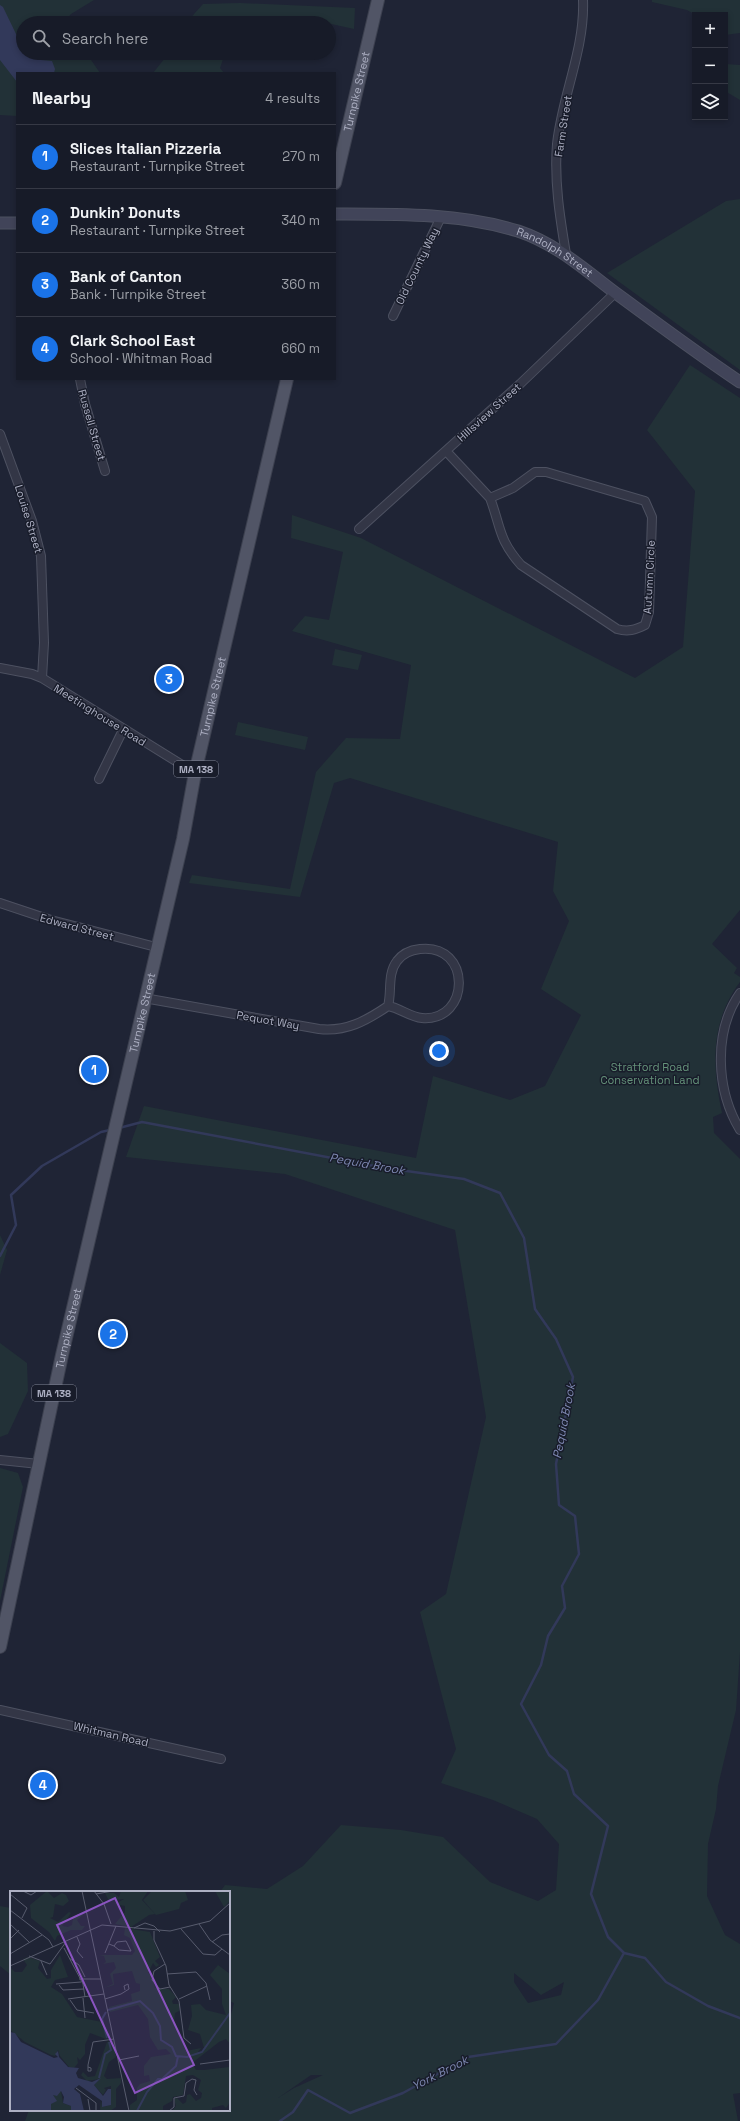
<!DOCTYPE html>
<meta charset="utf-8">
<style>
body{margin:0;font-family:"Space Grotesk",sans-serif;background:#202430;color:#f1f3f6}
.controls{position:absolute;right:12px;top:12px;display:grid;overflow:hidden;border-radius:0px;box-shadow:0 2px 6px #0003}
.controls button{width:36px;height:36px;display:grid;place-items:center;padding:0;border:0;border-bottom:1px solid #363945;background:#171b28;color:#f1f3f6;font:20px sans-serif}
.you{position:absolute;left:439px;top:1051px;width:14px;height:14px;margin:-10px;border:3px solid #fff;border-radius:50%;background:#1a73e8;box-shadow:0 0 0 6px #1a73e833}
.badge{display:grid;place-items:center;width:26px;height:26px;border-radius:50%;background:#1a73e8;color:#fff;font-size:13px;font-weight:700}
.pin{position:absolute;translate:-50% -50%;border:2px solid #fff;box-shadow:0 1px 4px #0006}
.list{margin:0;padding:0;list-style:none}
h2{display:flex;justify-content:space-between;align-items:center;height:52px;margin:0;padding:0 16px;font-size:17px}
h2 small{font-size:13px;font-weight:400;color:#9ea1a8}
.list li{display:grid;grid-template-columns:26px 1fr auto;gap:12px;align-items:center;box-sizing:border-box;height:64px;padding:0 16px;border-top:1px solid #363945}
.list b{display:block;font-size:15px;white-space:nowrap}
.list p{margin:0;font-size:13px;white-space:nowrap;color:#9ea1a8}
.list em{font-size:13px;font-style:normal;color:#9ea1a8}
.icon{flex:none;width:22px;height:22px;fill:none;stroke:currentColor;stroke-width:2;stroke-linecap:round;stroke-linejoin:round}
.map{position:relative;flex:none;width:740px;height:2121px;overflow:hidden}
.search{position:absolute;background:#171b28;box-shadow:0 2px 6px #0003;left:16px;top:16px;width:320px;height:44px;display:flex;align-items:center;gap:10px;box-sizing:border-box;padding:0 14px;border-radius:22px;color:#9ea1a8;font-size:15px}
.panel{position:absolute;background:#171b28;box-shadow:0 2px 6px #0003;left:16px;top:72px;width:320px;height:308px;border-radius:0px}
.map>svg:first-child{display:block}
.green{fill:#223137;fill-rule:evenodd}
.water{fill:#32395a}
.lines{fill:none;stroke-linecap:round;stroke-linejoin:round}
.stream{stroke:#32395a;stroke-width:2.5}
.street-casing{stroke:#4d5161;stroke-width:10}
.secondary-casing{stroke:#4d5161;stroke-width:13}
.primary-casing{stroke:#3c404f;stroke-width:14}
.street{stroke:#333646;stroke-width:8}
.secondary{stroke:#414459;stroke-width:11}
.primary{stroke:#515566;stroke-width:12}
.labels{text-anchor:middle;stroke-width:3;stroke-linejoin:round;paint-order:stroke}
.shield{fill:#181c2a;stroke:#808495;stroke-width:1}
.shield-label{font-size:10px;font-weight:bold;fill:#adb0c3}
.street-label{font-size:11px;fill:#adb0c3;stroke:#181c2a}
.park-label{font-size:11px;fill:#65937a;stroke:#181c2a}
.water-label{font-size:12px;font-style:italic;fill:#7d87b0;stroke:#181c2a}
.inset-river{fill:none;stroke:#32395a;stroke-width:2}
.inset-road{fill:none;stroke:#585c6e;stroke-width:1}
.view{fill:#8a54c0;fill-opacity:0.15;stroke:#8a54c0;stroke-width:2}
.inset-edge{fill:none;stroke:#adb0c3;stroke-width:2}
</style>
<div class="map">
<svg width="740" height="2121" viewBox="0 0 740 2121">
<rect width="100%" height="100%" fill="#1f2435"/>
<path class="green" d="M0,0H94L71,14L63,23H23V53L87,54L100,73H17V116L0,115Z
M652,0H740V33L725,35V15H696L687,10L652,2Z
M240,3L355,8L354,29L295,16L279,20L277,23H186L203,4Z
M169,53H225L220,68L224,73H153Z
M725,64L740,65V100L725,91Z
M740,199V370L607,273L726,201Z
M690,365L740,398V910L712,944L737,968L734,973L740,977V982C710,1022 712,1067 722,1113L713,1117L714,1133L740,1159V1652L736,1710L718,1786L716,1809L708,1844L707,1896L725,1935L740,1944V2093L733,2094L738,2121H25L29,2110H229V2022L234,2003L229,2001V1892H220L225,1885L267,1889L303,1866L341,1825L401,1830L443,1837L490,1882L538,1901L556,1890L559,1844L537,1819L493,1800L441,1783L456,1749L420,1612L446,1594L486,1417L455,1230L285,1174L126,1157L144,1106L416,1158L433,1076L510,1100L545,1086L581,1015L541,989L569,921L553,891L558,842L350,778L334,783L300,897L189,883L192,875L290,889L316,772L346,738L400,739L411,665L292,631L305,616L329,620L343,552L291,538L292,515L361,538L635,678L683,647L695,491L647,430ZM514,1973L541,1995L564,1982L561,1995L528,2003L514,1982ZM311,2075H323L294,2088L278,2098Z
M335,649L362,655L358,670L332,665Z
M238,722L308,737L305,750L235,735Z
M0,1235L7,1250L0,1275Z
M0,1343L27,1363L28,1391L8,1434L0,1437Z
M0,1468L18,1473L23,1487L0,1601Z
M0,1906L11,1908V1975L0,1966Z"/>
<path class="water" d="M0,5L3,7L16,34L23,40V53H35L41,60L52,61L55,69L54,73H17V82L0,60Z"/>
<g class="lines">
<path class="stream" d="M119,1128L142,1122L385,1168L464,1179L500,1193L524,1238L535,1309L556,1339L573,1377L556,1464L559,1505L575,1516L579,1554L562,1586L565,1608L548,1636L541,1665L521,1704L549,1755L567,1771L574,1794L608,1826L591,1894L608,1937L624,1953L645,1958L666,1982L708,2006L740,2018
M0,1256L16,1225L11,1195L42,1166L101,1132L110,1130
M280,2121L293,2112L308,2090L350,2113L403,2093L468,2057L556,2044L598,2000L624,1953"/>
<defs>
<path id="street" d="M566,254C560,218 554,181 557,144C562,96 585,49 583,0
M393,316L441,217
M80,379L85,404L105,471
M0,434L32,521L41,556L44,643L42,678
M446,451L490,498L513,488L535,472H546L645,501L652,517L649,612L645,625C635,630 628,632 617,629L521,565C498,539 501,527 490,498
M359,529L520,384L615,293
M0,668L32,674L42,678L195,773
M99,779L123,730
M0,903L51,920L156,947
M740,993C713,1032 716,1090 740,1130
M144,998L319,1029C346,1032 366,1021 388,1006C400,1008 410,1017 422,1018C471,1022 472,943 420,949C411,950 402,954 397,961C387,974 392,992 388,1006
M0,1460L39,1464
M0,1710L221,1759"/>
<g id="secondary">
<path id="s1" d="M335,214C396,214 459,213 518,231C557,244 585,270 617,294C658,324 698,354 740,382"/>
<path d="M0,223H17"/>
</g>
<g id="primary">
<path id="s2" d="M335,183L378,0"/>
<path id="s3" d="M0,1647L62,1355L183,839L195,773L287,379"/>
</g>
</defs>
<use href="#street" class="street-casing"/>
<use href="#secondary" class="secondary-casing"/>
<use href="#primary" class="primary-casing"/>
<use href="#street" class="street"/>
<use href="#secondary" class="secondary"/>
<use href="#primary" class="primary"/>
</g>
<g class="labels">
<g class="shield">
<rect x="174" y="761" width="44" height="16" rx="3"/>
<rect x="32" y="1385" width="44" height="16" rx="3"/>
</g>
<g class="shield-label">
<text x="196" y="773">MA 138</text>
<text x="54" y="1397">MA 138</text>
</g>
<g class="street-label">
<text dy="4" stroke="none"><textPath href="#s2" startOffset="94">Turnpike Street</textPath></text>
<text transform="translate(563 126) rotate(-81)" y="4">Farm Street</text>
<text dy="4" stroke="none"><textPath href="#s1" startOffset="227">Randolph Street</textPath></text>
<text transform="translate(417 266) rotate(-64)" y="4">Old County Way</text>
<text transform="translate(489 412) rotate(-42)" y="4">Hillsview Street</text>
<text transform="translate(92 425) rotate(74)" y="4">Russell Street</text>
<text transform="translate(29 519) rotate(73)" y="4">Louise Street</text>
<text transform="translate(649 577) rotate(-87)" y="4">Autumn Circle</text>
<text dy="4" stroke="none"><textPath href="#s3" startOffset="974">Turnpike Street</textPath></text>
<text transform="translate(100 715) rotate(32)" y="4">Meetinghouse Road</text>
<text transform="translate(77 927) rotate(15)" y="4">Edward Street</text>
<text dy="4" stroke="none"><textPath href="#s3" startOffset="650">Turnpike Street</textPath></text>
<text transform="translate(268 1020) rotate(10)" y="4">Pequot Way</text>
<text dy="4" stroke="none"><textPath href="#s3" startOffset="326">Turnpike Street</textPath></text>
<text transform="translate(111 1734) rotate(13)" y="4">Whitman Road</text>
</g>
<g class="park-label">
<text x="650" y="1071">Stratford Road<tspan x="650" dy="13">Conservation Land</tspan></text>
</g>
<g class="water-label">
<text transform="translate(367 1164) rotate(10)" y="4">Pequid Brook</text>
<text transform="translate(564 1421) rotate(-79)" y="4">Pequid Brook</text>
<text transform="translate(440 2073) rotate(-27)" y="4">York Brook</text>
</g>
</g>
<g transform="translate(10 1891)">
<rect width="220" height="220" fill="#1f2435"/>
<path d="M37,0L44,7L52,2L56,4L59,10L53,15L45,13L43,26L40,27L48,31L59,21L61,22L52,35L58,36L62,34L63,27L75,22L67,29L71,35H75L72,39H61L47,45L45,50L39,41L21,27L20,14ZM111,0H138L132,9L145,23L139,24L121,36L105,33L115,21V15L105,13L114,8L99,10L95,2H104L109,6ZM142,0H175L178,9L171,12L169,18L146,24L133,9ZM205,0H220V10L214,16ZM115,37L140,41L150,66L145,70L149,74L146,76L143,72L138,82L142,84L145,97L159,98L166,106L162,110L163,113H169V120L165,122L164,132L176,160L191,157L188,161L191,162L194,157L190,143L178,139L182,125L181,114L190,113L196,119L216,124L212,113V98L200,84L208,74L220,83V153L216,148L209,151L182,172L186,179H194L219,176L220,170V211L216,217L213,214L202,217V220H162L166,215L164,208L167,207L173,213L176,211L177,204L180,203L186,210L191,207L192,202L188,199L191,189L183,184L176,185L173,204L163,206L162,210L153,215V220H120V214L127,209V197L130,193L140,190L139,184L134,185V175L141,166L161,163L156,158L148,159L140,146L138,128L128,114L100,121L99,116L122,110L121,103L130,100V93L126,92L122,80L103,83L104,94L94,97L103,93L100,83L106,77L104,71L93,73L96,71L94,65L89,64H122L125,60L120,47L114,44ZM50,64L58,86L45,89L41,96L52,103L67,126L92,131L95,140L100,143V147L96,148L80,142L75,154V163L70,169L67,166L68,172L64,177L59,176L50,165L48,159L45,165L41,164L15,151L0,139V76L5,81H12L17,74L13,68L18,66L30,70L28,77L37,88L41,87V79ZM103,150L106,166L99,171L94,185L97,188L111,187V192L106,198V216L100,220L90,219L91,209L92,216L101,214V195L94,197L96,199L93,204L84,194L90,188L77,190L71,184L73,181L78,186L85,185L97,151ZM51,200L53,212L61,215V220H41V213L42,211H46L43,204Z" fill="#223137"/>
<path d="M0,141L5,142L11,151L44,167L48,166L45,163L48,160L49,166L58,176L69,177L66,182L68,187L82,191L91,187L84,194L93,205L98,198H101V214L92,216V210L69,194L64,198L70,203L74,220H61V215L53,212L54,206L51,200L47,205L43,204L47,210L41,213V220H0Z" fill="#32395a"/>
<path class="inset-river" d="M98,119L130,110L143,122L150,135L151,149L162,156L166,165L177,166L192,161L220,122M96,121L92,128L97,147M89,187L95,163L101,159L99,151M127,220L137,201L148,188H152L166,175L168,165"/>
<path class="inset-road" d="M13,0L21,4L27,0M72,0L119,220M84,0L94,13L101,33M0,3L17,17L12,27M86,3L103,0M0,19L39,49L43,56M0,33L19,51M189,33L200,49L220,64M124,37L135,32L144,35L150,41M171,38L193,63L205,64L212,58M144,40V49L156,75L159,94L169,110L174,147L181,153M67,46L70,53L67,60L73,67M0,48L9,39M202,51L212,44L220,43M99,53L104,55L107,51L116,50L121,60L109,59L104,55M54,57L73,93L75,106M95,62L106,35M0,63L32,44M19,65L40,73L56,51M59,67L69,74L75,86M31,70L37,84M155,73L144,80L142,89L150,98L160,96M0,75L92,34L160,40L200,30L220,12M157,83L186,81L196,92L200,109M69,88H91M46,93L71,91M49,94L53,99L74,98M73,107L75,127M58,108L94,103M95,108L111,103L119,98L118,93L114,95L115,99M169,108L197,95M60,109L67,119L84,122M109,169L129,165M190,173L220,169M78,176L81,177V180H78V174L83,151L104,148M66,197L86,212V220M78,208L80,220M159,220L164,216V207L174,205L176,192L182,188L186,189L184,199L187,204"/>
<path class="view" d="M105,7L184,174L125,202L47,34Z"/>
<rect width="220" height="220" class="inset-edge"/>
</g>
</svg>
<div class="controls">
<button>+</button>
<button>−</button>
<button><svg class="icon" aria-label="layers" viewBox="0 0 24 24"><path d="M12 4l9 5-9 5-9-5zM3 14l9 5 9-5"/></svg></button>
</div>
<div class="you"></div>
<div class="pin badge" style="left:94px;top:1070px">1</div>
<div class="pin badge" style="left:113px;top:1334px">2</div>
<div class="pin badge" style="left:169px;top:679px">3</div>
<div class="pin badge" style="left:43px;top:1785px">4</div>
<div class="search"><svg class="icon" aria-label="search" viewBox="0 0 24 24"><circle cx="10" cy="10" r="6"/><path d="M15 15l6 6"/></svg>Search here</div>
<section class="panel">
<h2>Nearby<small>4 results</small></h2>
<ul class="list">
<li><span class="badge">1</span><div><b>Slices Italian Pizzeria</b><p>Restaurant · Turnpike Street</p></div><em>270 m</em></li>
<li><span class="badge">2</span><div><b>Dunkin' Donuts</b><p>Restaurant · Turnpike Street</p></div><em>340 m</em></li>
<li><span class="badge">3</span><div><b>Bank of Canton</b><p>Bank · Turnpike Street</p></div><em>360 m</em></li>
<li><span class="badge">4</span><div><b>Clark School East</b><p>School · Whitman Road</p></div><em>660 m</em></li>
</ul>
</section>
</div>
